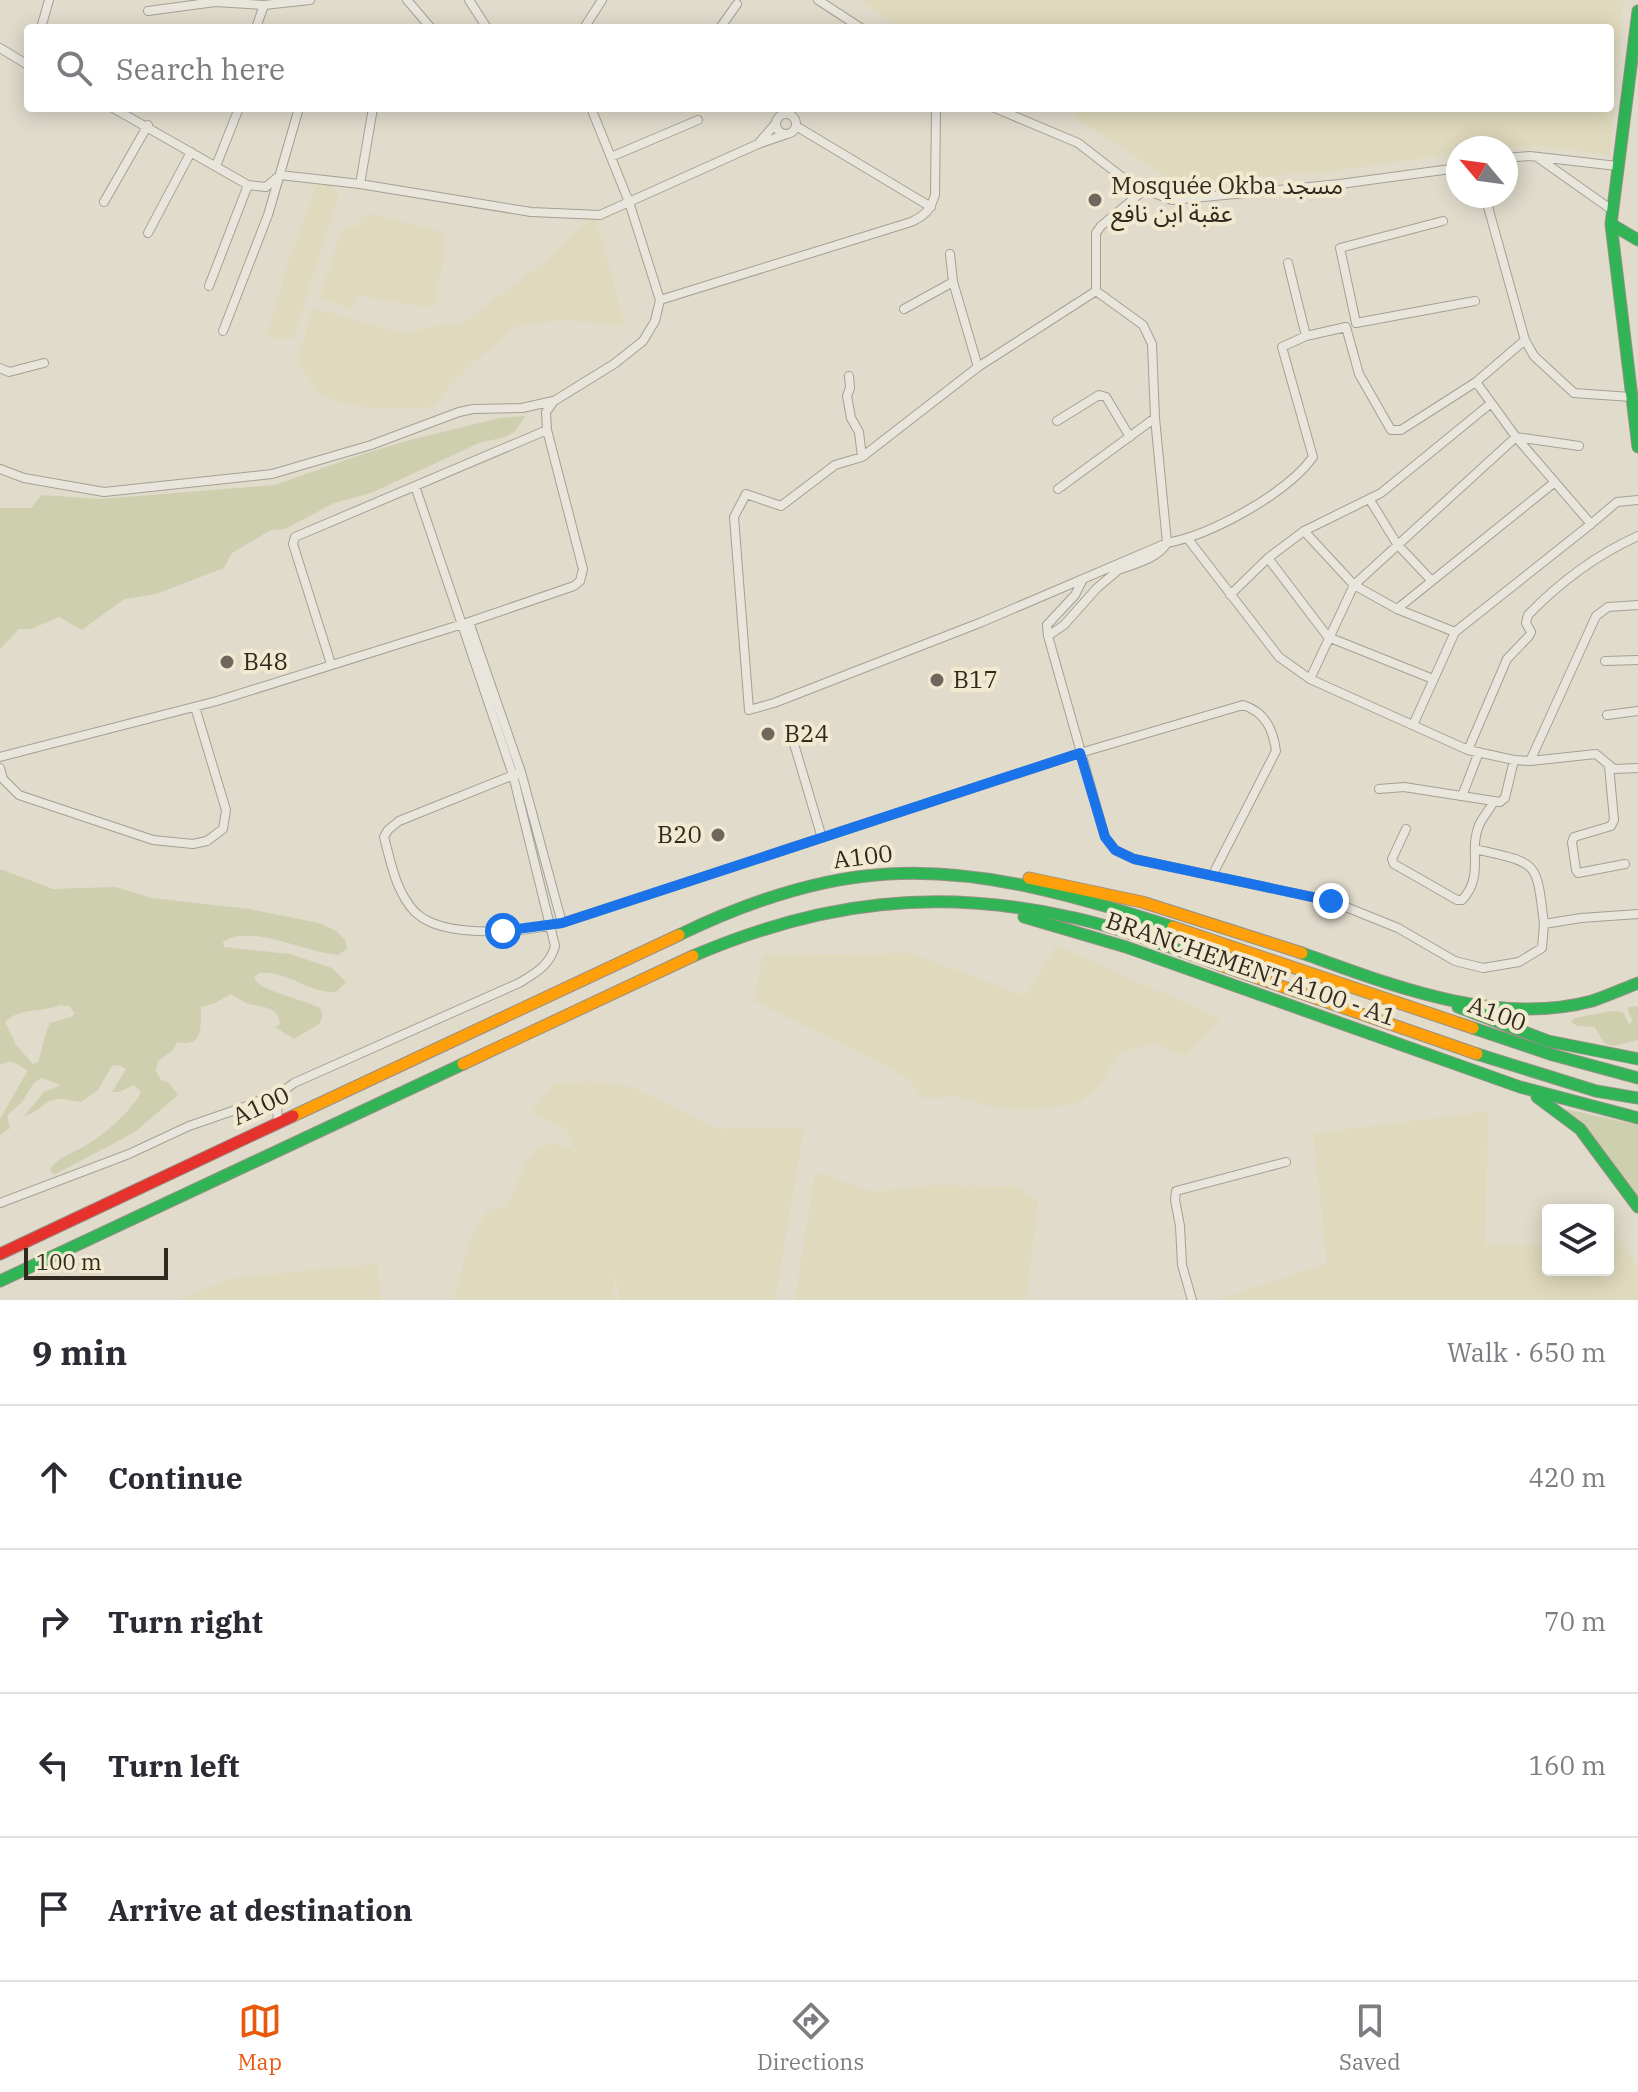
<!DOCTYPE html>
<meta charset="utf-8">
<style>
body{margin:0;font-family:"IBM Plex Serif","Noto Sans Arabic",serif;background:#f2f2f3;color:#2b2b33}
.controls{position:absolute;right:24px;bottom:24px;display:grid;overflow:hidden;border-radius:8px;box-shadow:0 4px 20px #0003}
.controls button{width:72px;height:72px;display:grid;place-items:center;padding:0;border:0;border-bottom:2px solid #e1e1e2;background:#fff;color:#2b2b33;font:40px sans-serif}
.compass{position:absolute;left:1446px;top:136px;width:72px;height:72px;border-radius:50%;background:#fff;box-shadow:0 4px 20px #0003;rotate:299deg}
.scale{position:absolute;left:24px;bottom:20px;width:144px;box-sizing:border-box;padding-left:8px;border:4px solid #32291e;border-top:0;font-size:22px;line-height:28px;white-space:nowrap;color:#32291e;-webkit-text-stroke:6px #f1ead1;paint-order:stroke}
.stop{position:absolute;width:24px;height:24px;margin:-18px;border:6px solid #1a73e8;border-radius:50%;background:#fff}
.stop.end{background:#1a73e8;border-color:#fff;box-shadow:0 2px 8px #0008}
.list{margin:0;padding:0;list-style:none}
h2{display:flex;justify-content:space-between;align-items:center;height:104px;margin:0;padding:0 32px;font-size:34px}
h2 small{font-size:26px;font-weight:400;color:#7c7c81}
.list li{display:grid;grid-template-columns:52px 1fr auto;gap:24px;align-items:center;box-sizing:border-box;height:144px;padding:0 32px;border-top:2px solid #e1e1e2}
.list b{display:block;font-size:30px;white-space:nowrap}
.list em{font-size:26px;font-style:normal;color:#7c7c81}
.icon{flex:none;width:44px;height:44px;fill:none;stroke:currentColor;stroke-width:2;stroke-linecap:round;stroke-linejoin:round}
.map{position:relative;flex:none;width:1638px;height:1300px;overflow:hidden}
.search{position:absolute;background:#fff;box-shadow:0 4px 20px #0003;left:24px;right:24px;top:24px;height:88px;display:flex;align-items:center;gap:20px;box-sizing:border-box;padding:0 28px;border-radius:8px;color:#7c7c81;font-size:30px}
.sheet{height:680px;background:#fff}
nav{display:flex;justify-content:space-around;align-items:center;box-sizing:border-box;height:112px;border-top:2px solid #e1e1e2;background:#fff;font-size:22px;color:#7c7c81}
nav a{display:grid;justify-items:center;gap:4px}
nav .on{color:#ea580c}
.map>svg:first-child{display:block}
.farmland{fill:#dfdabd}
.green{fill:#cdcfaf;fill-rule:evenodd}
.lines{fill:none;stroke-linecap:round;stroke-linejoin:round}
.street-casing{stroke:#a5a094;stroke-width:10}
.fast-casing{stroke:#959085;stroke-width:13}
.slow-casing{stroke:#959085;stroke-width:13}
.jam-casing{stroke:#959085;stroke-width:13}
.street{stroke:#e8e5dc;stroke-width:8}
.fast{stroke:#30b455;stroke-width:11}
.slow{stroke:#ff9f0a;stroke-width:11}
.jam{stroke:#e5322d;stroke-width:11}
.route{stroke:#1a73e8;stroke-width:10}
.poi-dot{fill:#6f675b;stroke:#f1ead1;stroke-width:3}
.labels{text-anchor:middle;stroke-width:8;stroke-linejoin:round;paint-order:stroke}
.poi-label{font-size:24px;fill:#32291e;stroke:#f1ead1;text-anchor:start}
.street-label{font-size:24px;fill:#32291e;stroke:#f1ead1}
</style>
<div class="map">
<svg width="1638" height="1300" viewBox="0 0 1638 1300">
<rect width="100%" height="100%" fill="#e0dbcb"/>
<path class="farmland" d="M860,0H1623L1610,155L1543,146L1458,148V153L1328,172L1175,182L1078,120L1074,108H1610V28H901Z
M317,183H330L339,194L293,340L267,336L287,266Z
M365,213L445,233V249L435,304L421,307L357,295L351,310L320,297L342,229L357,226Z
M595,215L625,325L563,320L515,327L462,373L432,407L369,408L341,403L320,393L297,362L313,308L406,334L433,326L461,324L546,261Z
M1056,945L1221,1019L1184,1056L1156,1044L1119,1052L1102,1084L1078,1103L1042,1109H1002L953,1096L923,1099L910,1081L889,1067L754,1001L763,955L910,953L1026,996Z
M592,1081L629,1086L716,1129L804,1128L775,1300H620L614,1271L615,1300H453L471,1237L488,1210L507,1206L526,1162L540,1147L557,1143L576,1153L565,1127L531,1113L554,1084Z
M1488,1111L1485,1245H1548V1270H1608V1227L1638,1266V1300H1217L1327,1263L1313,1134Z
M815,1172L874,1192L931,1185L1016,1186L1038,1201L1026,1300H795Z
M377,1264L381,1300H177L231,1278Z"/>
<path class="green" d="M525,416L515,432L505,437L479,443L371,493L334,503L285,529L271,530L232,553L224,568L156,594L124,599L82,630L59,617L31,629H19L0,649V508H31L42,495L100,499L275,485L354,457L410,440L500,418Z
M0,869L53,889L116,887L152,898L249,909L319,923L336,931L345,940L347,949L338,955C307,953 249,923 223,942L224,947L290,954L332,968L346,982L336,992C307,993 288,970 259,973L254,978C259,991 303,999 320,1008L323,1016L319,1024L294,1039L275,1027L280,1024C278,1006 262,1007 249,1004C243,1002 236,997 231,994L215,1003L201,1007C200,1025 205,1048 177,1042L173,1050L158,1061L156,1071L161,1080L168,1082L178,1095L135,1132L54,1175L50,1169C58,1158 69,1154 81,1148C100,1139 133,1110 141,1092L134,1085L119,1092H112L126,1069L119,1065L112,1066L98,1090L81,1102C74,1101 67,1099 60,1099C46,1098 39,1113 24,1116L44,1092L61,1085L42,1078C30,1084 31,1089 23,1100C19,1106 12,1110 7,1116L10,1128L0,1135V1119L28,1070L10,1061L0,1065ZM60,1005L69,1006L75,1014L71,1017L50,1023C43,1036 43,1050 38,1062L33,1064L16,1045L5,1022C19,1007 42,1013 60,1005Z
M1638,1006V1040C1612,1045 1608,1054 1595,1027L1577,1026L1571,1022L1575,1018L1611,1011L1623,1012L1629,1024L1633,1021L1628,1011L1629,1007Z
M1561,1108L1638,1125V1197L1596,1140Z"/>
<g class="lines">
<defs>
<path id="street" d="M407,0L431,28
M469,0L487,28
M818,0L861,28
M148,11L215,2L264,5L310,0
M41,28L49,0
M256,28L264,5
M584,28L602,0
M720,28L737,4
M0,48L28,65
M113,108L248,185L266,187L280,175L360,184L531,212L600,215L758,144
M995,108L1078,143L1131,184L1172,200L1340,184L1458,168
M776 124a10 10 0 1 1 20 0a10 10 0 1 1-20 0Z
M776,123L758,144L787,134
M796,126L931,207
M611,157L698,120
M1537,157L1612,210
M1506,158L1530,156L1617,166
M216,166L239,108
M360,184L373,108
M1485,196L1525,340L1534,356L1574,393L1631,397
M104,202L148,125
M1443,221L1340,248L1356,323L1475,301
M148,233L191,152
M950,254L953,282L978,367
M1288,263L1306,336
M209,286L248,185
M1096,291L978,367L862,457L835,465L781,506L746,494L734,517L749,710L774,703L982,622L1167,543C1211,535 1286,494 1313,457L1282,347L1306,336L1346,327L1359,374L1391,430H1401L1476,382L1516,437L1591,524L1455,632L1413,725
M1096,291L1143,325L1152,344L1155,418L1167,543C1158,558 1138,563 1121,569
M1096,291V233L1101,226L1143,191
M660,300L911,222C926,215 930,210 935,195L936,108
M904,309L953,282
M223,331L268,215L299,108
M0,368L9,372L44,363
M849,376L850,388L847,396L851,418L859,432L862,457
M1476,382L1525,340
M1057,421L1099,395L1106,397L1130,437
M0,469L24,478L104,492L272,474L371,445L459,412L473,409L522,408L553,401
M1058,489L1155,418
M1370,500L1397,544L1431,580
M1591,524L1617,502L1638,500
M1304,531L1354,585L1397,609L1455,632
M1188,539L1279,657L1310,679L1468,750L1507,659L1529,636L1531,632L1526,623L1528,615C1560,582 1596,555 1638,536
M1268,558L1328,637L1433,679
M1083,579L1075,595L1047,625L1048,636L1105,837L1115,850L1134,859L1331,901L1398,928L1455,961L1483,968L1519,962L1542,948L1544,924L1581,918L1638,914
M1230,595L1268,558L1304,531L1381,493L1490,404
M1638,605L1608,607L1596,616L1530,761L1596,754L1614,769L1638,768
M1397,609L1555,482
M469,622L521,772L562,923
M1048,636L1064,625L1097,588L1123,566
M1605,661L1638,660
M331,664L293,544L295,537L547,430
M1310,679L1354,585L1516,437L1579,446
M1607,715L1638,711
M789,727L822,838
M1468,750L1514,760L1530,761
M0,757L217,701L469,622L574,586L580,581L583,569L547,430L546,412L554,401L614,364L643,341L655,321L660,300L629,202L591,108
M1609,766L1614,820L1611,826L1574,837L1572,842L1576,870L1578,873L1625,864
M0,768L3,779L19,795L153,840L193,844L207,841L223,829L226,810L195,707
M521,772L399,821L388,830L384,837C391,863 396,892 415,912C443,940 525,932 562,923L1080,753L1243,705C1265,712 1273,729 1276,751L1212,876
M1379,789L1404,787L1500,802L1505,798L1514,760
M1462,796L1479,752
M1406,829L1392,859L1394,864L1457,900H1462C1485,875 1468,852 1479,825C1483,817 1489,810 1493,803
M1475,849C1539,864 1536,859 1544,924
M278,1122C276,1103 277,1094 294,1083L519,983C536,973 550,965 555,946L513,775L415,486
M0,1203L129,1154L189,1126L244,1107L282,1091
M1192,1300L1182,1265L1180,1226L1175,1200L1176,1191L1286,1162"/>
<path id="fast" d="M1638,11L1611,224L1638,447
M1611,224L1638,240
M1024,917L1126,947L1520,1087L1638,1118
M679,935C743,904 817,878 888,874C986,868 1081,898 1173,927
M1302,953C1391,985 1495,1027 1592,1001C1607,996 1623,989 1638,983
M693,956C821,901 938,887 1075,918C1124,929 1172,948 1220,965
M1458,1007L1548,1041L1638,1059
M1473,1028L1553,1055L1638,1078
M1477,1054L1596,1091L1638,1098
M1537,1097L1580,1129L1638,1207
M0,1281L463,1064"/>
<path id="slow" d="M1029,878L1142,902L1302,953
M1173,927L1473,1028
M1220,965L1477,1054
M463,1064L693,956
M293,1116L679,935"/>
<path id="jam" d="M0,1254L293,1116"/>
</defs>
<use href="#street" class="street-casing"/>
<use href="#fast" class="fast-casing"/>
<use href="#slow" class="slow-casing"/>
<use href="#jam" class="jam-casing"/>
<use href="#street" class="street"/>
<use href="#fast" class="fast"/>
<use href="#slow" class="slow"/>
<use href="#jam" class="jam"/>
</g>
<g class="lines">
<path class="route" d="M503,931L562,923L1080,753L1105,837L1115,850L1134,859L1331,901"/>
</g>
<g class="poi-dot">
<circle cx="1095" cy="200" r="8"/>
<circle cx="227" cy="662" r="8"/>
<circle cx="937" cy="680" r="8"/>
<circle cx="768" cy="734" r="8"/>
<circle cx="718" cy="835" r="8"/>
</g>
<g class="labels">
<g class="poi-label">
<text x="1111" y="194">Mosquée Okba مسجد<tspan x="1111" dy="28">عقبة ابن نافع</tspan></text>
<text x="243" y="670">B48</text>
<text x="953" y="688">B17</text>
<text x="784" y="742">B24</text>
<text x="702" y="843" text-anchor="end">B20</text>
</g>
<g class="street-label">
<text transform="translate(863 857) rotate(-7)" y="8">A100</text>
<text transform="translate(1251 969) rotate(19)" y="8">BRANCHEMENT A100 - A1</text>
<text transform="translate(1497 1014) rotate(20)" y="8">A100</text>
<text transform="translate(261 1106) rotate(-25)" y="8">A100</text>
</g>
</g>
</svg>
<div class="controls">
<button><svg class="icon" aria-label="layers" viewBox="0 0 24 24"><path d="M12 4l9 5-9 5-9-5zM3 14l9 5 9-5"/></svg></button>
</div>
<svg class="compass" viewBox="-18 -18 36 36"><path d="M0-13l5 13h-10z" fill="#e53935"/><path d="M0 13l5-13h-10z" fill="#7c7c81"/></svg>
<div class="scale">100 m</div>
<div class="stop" style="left:503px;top:931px"></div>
<div class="stop end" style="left:1331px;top:901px"></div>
<div class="search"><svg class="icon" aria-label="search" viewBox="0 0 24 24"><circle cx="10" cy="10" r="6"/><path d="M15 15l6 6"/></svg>Search here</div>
</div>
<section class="sheet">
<h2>9 min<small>Walk · 650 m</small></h2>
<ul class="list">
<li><svg class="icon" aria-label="ahead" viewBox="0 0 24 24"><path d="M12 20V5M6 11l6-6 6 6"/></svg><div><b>Continue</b></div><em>420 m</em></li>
<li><svg class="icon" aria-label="right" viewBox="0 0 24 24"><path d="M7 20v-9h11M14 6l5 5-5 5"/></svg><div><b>Turn right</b></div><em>70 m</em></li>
<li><svg class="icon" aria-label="left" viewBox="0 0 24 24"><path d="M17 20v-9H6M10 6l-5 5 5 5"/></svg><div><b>Turn left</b></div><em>160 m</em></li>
<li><svg class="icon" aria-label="arrive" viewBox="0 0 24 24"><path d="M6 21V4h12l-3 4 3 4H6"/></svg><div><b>Arrive at destination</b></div></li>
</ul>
</section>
<nav>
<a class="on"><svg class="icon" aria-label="map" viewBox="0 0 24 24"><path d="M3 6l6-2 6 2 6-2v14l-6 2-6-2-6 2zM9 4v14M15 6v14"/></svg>Map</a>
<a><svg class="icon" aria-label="directions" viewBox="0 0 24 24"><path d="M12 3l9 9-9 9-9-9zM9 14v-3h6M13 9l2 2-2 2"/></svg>Directions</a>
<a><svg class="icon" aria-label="saved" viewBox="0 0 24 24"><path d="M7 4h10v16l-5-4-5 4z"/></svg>Saved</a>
</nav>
